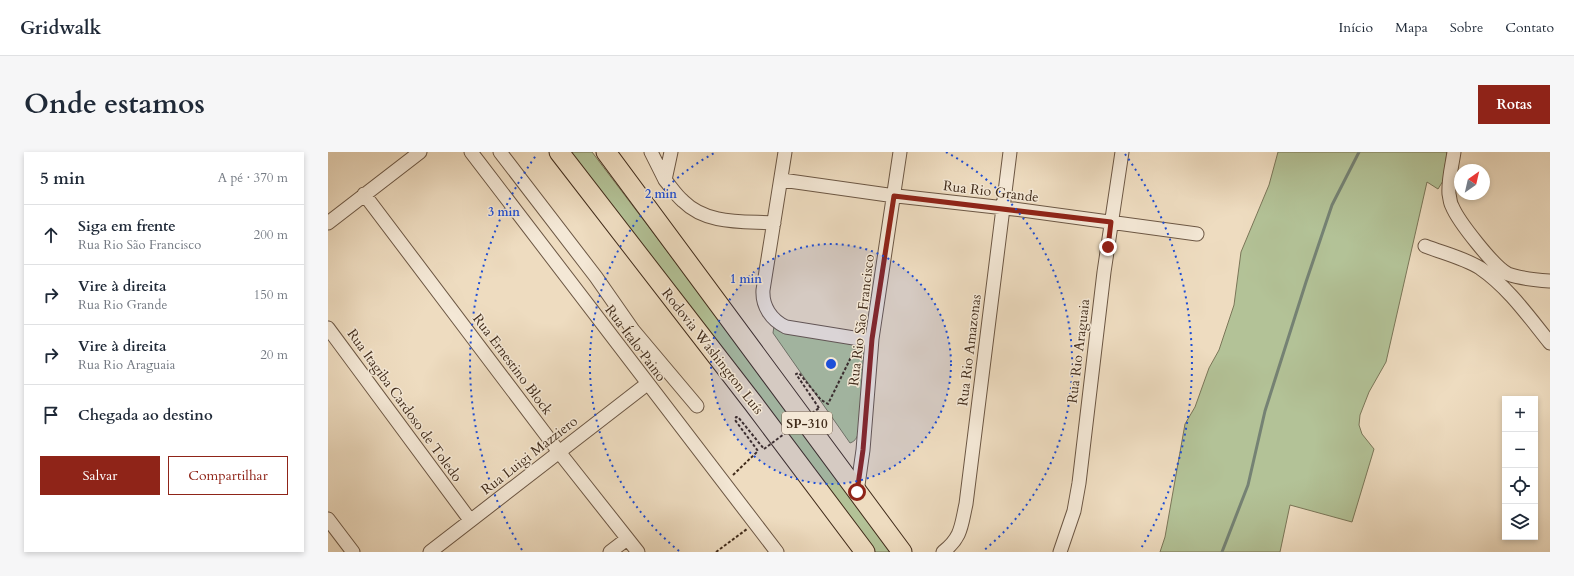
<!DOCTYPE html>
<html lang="pt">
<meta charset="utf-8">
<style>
body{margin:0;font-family:Cardo,serif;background:#f6f6f7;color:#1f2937}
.controls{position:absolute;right:12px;bottom:12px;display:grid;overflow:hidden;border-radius:0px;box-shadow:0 2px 6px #0003}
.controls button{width:36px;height:36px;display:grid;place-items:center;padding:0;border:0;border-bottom:1px solid #e0e1e3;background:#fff;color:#1f2937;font:20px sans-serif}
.compass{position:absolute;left:1126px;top:12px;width:36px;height:36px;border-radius:50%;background:#fff;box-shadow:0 2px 6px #0003;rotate:34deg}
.stop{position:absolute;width:12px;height:12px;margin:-9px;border:3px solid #8f2418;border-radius:50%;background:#fff}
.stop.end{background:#8f2418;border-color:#fff;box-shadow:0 1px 4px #0008}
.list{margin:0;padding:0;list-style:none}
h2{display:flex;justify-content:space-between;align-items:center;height:52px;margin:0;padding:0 16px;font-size:17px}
h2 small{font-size:13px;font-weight:400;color:#747a83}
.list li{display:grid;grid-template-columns:26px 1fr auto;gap:12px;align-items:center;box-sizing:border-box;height:60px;padding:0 16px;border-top:1px solid #e0e1e3}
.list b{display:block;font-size:15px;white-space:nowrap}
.list p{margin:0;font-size:13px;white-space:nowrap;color:#747a83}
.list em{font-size:13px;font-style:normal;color:#747a83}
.actions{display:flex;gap:8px;padding:12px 16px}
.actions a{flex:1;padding:9px 0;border:1px solid #8f2418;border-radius:0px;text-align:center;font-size:14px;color:#8f2418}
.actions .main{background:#8f2418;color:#fff}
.icon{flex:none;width:22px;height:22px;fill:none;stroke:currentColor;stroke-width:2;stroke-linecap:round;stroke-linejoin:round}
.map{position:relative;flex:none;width:1222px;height:400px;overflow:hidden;border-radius:0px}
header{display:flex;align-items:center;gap:24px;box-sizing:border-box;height:56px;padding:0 20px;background:#fff;border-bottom:1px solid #e0e1e3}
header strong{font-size:19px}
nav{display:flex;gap:22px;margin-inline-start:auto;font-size:14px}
.intro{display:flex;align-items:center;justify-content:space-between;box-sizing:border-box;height:96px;padding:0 24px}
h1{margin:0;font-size:28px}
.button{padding:10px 18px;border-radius:0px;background:#8f2418;color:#fff;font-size:14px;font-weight:700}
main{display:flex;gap:24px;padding:0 24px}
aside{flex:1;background:#fff;border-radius:0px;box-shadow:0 2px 6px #0003}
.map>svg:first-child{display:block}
.green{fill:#b3c297;stroke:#7a7658}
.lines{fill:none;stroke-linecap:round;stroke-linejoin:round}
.stream{stroke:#758274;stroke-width:3}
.minor-casing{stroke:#6c5744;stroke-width:15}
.highway-casing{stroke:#402b1a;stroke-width:21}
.path{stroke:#402b1a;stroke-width:2;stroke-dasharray:3 2;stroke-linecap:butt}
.minor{stroke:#f4e8d6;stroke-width:13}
.highway{stroke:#eedcc0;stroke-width:19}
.path-bridge{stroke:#402b1a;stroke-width:2;stroke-dasharray:3 2;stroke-linecap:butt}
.route{stroke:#8f2418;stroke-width:5}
.ring{fill:none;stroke:#1d4ed8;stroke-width:2;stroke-dasharray:2 4}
.labels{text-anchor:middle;stroke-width:3;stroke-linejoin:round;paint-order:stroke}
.shield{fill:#f4e8d6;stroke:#766452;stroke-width:1}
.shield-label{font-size:13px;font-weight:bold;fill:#402b1a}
.street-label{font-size:14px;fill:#402b1a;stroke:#f4e8d6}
.centre{fill:#1d4ed8;stroke:#f4e8d6;stroke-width:2}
.ring-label{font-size:12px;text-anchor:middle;font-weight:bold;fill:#1d4ed8;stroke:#f4e8d6;stroke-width:3;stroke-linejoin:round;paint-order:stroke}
</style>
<header>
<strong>Gridwalk</strong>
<nav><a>Início</a><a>Mapa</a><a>Sobre</a><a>Contato</a></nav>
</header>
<div class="intro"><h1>Onde estamos</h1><a class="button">Rotas</a></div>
<main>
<aside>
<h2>5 min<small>A pé · 370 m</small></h2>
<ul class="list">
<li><svg class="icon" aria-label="ahead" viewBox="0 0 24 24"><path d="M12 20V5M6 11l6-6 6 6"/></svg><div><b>Siga em frente</b><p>Rua Rio São Francisco</p></div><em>200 m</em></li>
<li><svg class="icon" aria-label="right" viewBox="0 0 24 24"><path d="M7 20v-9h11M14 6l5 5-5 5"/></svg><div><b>Vire à direita</b><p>Rua Rio Grande</p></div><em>150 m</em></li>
<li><svg class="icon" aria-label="right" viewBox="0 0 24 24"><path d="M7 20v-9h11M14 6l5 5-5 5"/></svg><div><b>Vire à direita</b><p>Rua Rio Araguaia</p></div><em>20 m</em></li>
<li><svg class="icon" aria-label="arrive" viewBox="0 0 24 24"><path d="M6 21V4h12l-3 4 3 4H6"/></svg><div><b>Chegada ao destino</b></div></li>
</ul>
<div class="actions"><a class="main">Salvar</a><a>Compartilhar</a></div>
</aside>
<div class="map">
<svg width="1222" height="400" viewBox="0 0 1222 400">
<rect width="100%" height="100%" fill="#eedcc0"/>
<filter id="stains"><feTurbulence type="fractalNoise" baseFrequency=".005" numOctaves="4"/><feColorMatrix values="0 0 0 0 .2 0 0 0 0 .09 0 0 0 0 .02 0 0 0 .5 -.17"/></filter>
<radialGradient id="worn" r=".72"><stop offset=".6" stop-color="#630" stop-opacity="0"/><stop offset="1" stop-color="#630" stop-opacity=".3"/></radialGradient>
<path class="green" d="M236,0H264L567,400H543Z
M950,0H1119L1115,29L1110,37L1099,30L1058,210L1041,240L1032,263L1031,273L1034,282L1046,297L1024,370L962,353L952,400H832L837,385L857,272L867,255L881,216L891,198L906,153L913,100L941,33Z
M446,174L500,188L533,194L537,197L531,278C530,284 528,289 522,291L445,181Z"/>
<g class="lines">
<path class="stream" d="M894,400L920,333L937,259L978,130L1004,53L1031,0"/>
<defs>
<path id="minor" d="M143,0L449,400
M172,0L268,125L305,178L369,254
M323,0L337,28
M343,0L337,28C343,35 348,43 355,49C379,73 415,69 446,71
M457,0L435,138C434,154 443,168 458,175L532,187H544
M1126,0C1124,14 1120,28 1121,42C1122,46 1122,51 1124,54C1130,69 1166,115 1180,122C1193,127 1208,128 1222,129
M454,28L560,43L686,57L869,82
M36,42L231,300L310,400
M0,71L92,0
M1097,94C1115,101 1136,106 1152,116C1180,135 1201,165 1222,191
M0,176L142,368
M529,340L535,298L544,187L572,0
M0,367L25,400
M102,400L319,232
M282,400L299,387
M615,400C634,385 633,374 638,352L682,0
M732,400L746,359L751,331L776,120L794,0"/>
<path id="highway" d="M231,0L425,251L537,400
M278,0L574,400"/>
</defs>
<use href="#minor" class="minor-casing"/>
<use href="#highway" class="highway-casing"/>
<path class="path" d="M491,256L468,222L471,221L493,248L500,252L527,197
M405,323L430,299L407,268L408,265H410L436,297
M388,400L419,377"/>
<use href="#minor" class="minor"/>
<use href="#highway" class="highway"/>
<path class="path-bridge" d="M436,297L491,256"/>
</g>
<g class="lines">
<path class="route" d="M529,340L535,298L544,187L566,44L783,70L780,95"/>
</g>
<circle cx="503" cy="212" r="120" fill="#1d4ed8" fill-opacity=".12"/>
<g class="ring">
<circle cx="503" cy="212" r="120"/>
<path d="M351 399A241 241 0 0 1 388 0M618 0A241 241 0 0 1 655 399"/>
<path d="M194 398A361 361 0 0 1 209 2M797 2A361 361 0 0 1 812 398"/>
</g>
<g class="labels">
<rect class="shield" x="454" y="260" width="50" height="22" rx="3"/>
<g class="shield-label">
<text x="479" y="276">SP-310</text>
</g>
<g class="street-label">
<text transform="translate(663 39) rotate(7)" y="5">Rua Rio Grande</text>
<text transform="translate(533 168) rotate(-83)" y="5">Rua Rio São Francisco</text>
<text transform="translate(308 191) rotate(53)" y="5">Rua Ítalo Paino</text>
<text transform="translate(641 198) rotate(-83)" y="5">Rua Rio Amazonas</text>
<text transform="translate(385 199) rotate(52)" y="5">Rodovia Washington Luís</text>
<text transform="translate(750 199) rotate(-83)" y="5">Rua Rio Araguaia</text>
<text transform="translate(185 212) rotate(53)" y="5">Rua Ernestino Block</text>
<text transform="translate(77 253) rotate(54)" y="5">Rua Itagiba Cardoso de Toledo</text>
<text transform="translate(201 303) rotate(-38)" y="5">Rua Luigi Mazziero</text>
</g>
</g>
<circle cx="503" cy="212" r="6" class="centre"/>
<g class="ring-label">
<text x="333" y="46">2 min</text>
<text x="176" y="64">3 min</text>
<text x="418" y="131">1 min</text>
</g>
<rect width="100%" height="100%" filter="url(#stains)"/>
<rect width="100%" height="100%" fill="url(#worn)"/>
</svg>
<div class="controls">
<button>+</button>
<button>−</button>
<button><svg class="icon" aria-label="locate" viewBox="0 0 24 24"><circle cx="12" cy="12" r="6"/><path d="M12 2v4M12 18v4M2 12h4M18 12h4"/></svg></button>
<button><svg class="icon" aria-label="layers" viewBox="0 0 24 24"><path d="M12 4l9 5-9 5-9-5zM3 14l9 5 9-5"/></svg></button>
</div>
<svg class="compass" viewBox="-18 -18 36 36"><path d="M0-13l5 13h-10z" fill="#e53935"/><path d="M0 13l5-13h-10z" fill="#747a83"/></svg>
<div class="stop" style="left:529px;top:340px"></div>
<div class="stop end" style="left:780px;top:95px"></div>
</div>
</main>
